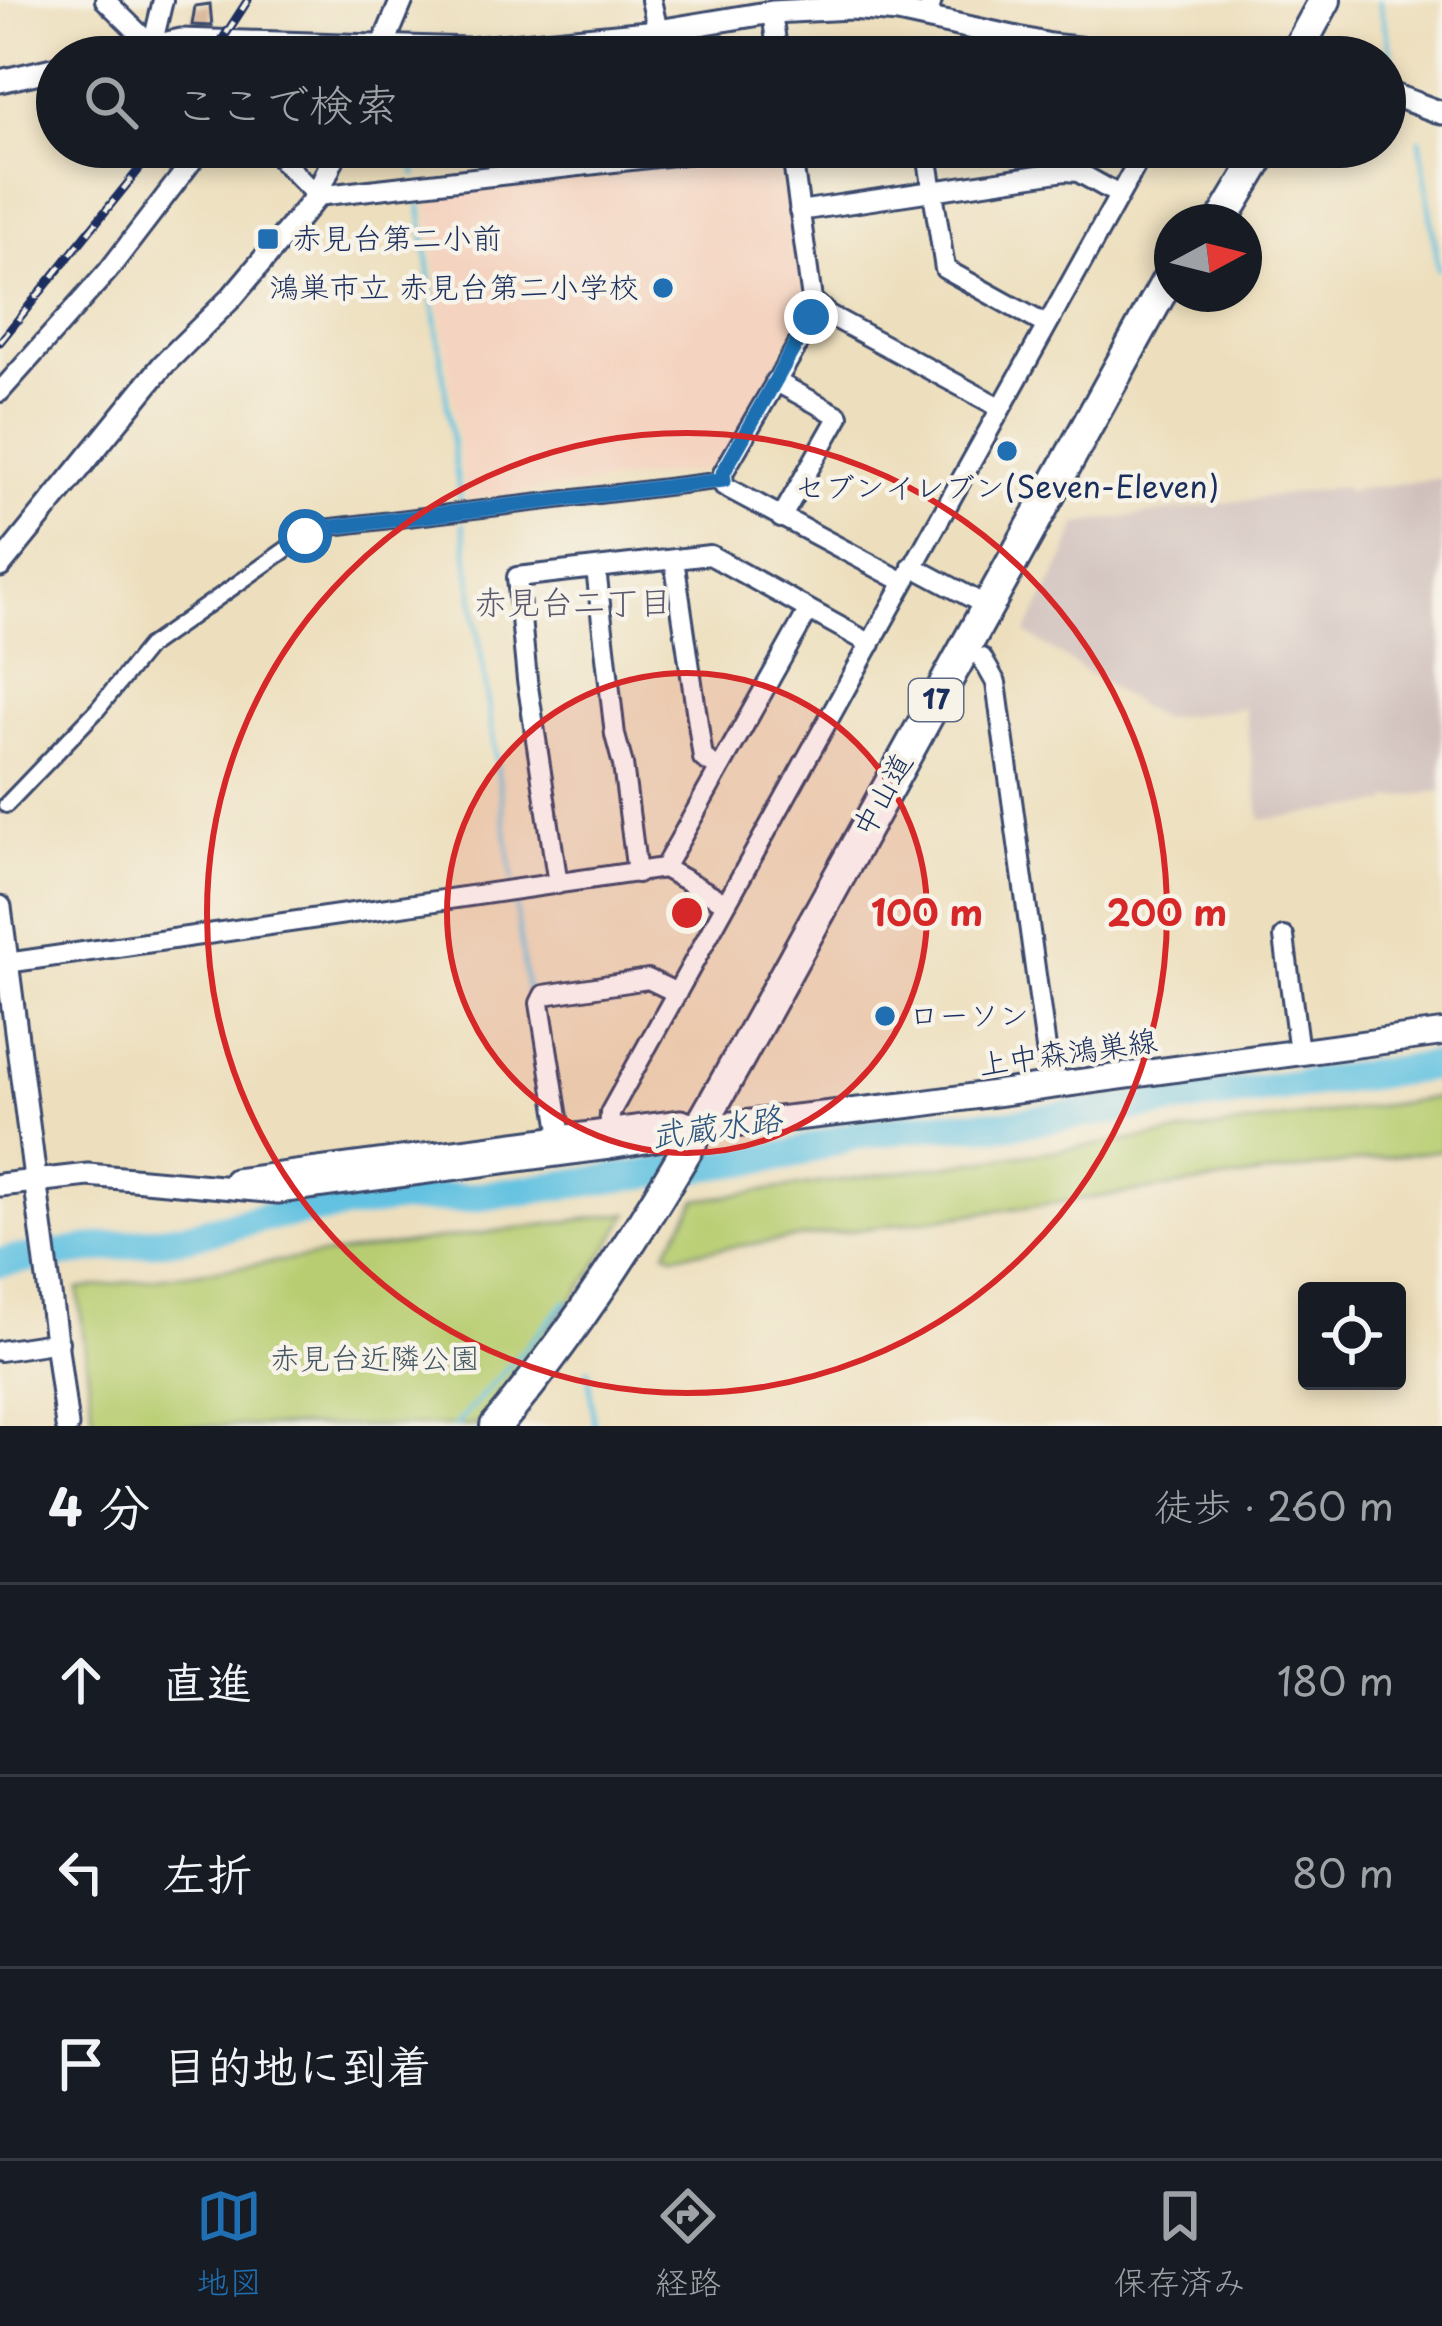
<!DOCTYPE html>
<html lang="ja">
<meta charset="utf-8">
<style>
body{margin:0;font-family:"Playpen Sans","Klee One",sans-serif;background:#20242c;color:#f1f3f6}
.controls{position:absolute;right:36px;bottom:36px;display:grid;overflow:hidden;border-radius:12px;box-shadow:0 6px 18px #0003}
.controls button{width:108px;height:108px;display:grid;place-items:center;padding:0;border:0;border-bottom:3px solid #363941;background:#171b24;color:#f1f3f6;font:60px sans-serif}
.compass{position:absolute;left:1154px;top:204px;width:108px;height:108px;border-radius:50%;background:#171b24;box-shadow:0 6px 18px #0003;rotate:83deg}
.stop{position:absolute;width:36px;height:36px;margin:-27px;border:9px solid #1f6fb2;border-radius:50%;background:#fff}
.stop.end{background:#1f6fb2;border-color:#fff;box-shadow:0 3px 12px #0008}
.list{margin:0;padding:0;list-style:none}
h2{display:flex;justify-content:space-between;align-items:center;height:156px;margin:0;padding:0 48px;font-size:51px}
h2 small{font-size:39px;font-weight:400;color:#9ea1a6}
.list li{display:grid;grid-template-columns:78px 1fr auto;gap:36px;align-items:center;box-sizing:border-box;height:192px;padding:0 48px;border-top:3px solid #363941}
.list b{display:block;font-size:45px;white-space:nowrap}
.list em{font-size:39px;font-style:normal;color:#9ea1a6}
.icon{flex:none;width:66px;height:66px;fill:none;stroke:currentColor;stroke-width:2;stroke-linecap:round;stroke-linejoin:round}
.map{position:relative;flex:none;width:1442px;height:1426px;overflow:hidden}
.search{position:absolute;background:#171b24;box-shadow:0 6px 18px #0003;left:36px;right:36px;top:36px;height:132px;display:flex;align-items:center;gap:30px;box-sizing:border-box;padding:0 42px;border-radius:66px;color:#9ea1a6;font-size:45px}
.sheet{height:732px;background:#171b24}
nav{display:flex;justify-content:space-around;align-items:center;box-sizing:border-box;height:168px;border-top:3px solid #363941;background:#171b24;font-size:33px;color:#9ea1a6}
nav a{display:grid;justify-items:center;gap:6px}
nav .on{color:#1f6fb2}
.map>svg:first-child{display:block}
.built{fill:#f4d3c0}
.industrial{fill:#d0c0bc}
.green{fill:#b8cd71;stroke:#6a7e68;stroke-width:3}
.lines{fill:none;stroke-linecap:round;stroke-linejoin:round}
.stream{stroke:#63c2e1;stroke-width:4.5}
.river{stroke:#63c2e1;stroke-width:30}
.building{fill:#d0a88a}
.pedestrian-casing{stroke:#3a496c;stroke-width:20}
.minor-casing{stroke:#3a496c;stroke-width:24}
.tertiary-casing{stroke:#3a496c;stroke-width:27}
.secondary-casing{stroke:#3a496c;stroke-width:30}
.trunk-casing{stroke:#3a496c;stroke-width:36}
.pedestrian{stroke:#fff;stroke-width:14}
.minor{stroke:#fff;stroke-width:18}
.tertiary{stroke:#fff;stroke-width:21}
.secondary{stroke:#fff;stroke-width:24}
.trunk{stroke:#fff;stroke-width:30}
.rail-casing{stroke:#1b2f5e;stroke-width:9}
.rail{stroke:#f7f3e8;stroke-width:4.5;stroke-dasharray:14;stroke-linecap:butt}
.route{stroke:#1f6fb2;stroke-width:15}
.ring{fill:none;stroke:#d62828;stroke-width:6}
.poi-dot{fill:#1f6fb2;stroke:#f7f3e8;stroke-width:4.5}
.labels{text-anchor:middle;stroke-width:9;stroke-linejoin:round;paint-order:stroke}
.shield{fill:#f7f3e8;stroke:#5d6a87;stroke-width:3}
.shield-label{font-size:27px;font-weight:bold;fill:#1b2f5e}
.poi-label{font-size:30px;fill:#1b2f5e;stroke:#f7f3e8;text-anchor:start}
.street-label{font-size:30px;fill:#1b2f5e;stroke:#f7f3e8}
.park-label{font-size:30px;fill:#425663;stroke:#f7f3e8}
.neighbourhood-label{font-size:33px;fill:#5a596d;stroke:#f7f3e8}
.water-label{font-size:33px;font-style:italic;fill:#2d547f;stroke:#f7f3e8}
.centre{fill:#d62828;stroke:#f7f3e8;stroke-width:6}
.ring-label{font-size:36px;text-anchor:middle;font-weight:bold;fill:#d62828;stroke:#f7f3e8;stroke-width:9;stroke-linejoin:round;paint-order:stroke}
</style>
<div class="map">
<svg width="1442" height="1426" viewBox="0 0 1442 1426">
<rect width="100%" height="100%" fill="#f7f3e8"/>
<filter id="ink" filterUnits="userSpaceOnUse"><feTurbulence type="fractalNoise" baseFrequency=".00833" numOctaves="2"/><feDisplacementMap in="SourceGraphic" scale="24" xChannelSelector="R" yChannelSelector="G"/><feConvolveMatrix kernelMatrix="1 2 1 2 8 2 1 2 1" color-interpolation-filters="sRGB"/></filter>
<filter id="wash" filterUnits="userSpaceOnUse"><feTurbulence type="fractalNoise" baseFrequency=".004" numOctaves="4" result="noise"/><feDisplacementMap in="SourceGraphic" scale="48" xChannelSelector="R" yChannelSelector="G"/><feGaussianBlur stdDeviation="2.7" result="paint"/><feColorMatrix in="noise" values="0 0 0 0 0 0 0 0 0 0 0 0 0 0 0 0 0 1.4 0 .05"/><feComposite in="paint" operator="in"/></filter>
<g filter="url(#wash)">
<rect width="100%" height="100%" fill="#eddfbd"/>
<path class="built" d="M779,149L785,155L806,308L717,469L466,499L425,190Z"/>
<path class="industrial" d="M1442,478V791L1388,799V803L1261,820L1244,708L1159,719L1026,633L1066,555L1077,524L1345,486L1346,491Z"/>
<path class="green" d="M1442,1097V1150L673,1255L666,1251L697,1200Z
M629,1213L590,1276L476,1426H94L78,1289Z"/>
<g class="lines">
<path class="stream" d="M1379,0L1397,80
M1420,139L1438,269
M412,147L416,175
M419,195L460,500
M1441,289L1442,299
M463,524L513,881
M515,900L544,1116
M588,1369L594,1426
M455,1426L567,1301"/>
<path class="river" d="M0,1262L187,1236L265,1217L398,1199L466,1198L789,1155L854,1135L934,1125L1007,1124L1442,1065"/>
</g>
<g id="blocks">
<path class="building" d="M210,4L212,26L192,25L195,6Z"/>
</g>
</g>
<g filter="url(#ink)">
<use href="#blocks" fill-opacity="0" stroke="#3a496c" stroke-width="3"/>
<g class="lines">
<defs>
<path id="pedestrian" d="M6,805L97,710L148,647L305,536L324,528L724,480"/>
<path id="minor" d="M105,0L152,46
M651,0L658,31
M772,12L778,57
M927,19L932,0
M152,46L163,0
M269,147L317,196L744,147
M791,147L812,300L829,315L1001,408
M926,147L945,269L1046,325
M1061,147L1065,171
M799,211L1065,171L1078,172L1119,195
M819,308L723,473L724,486L904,582
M775,381L839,416L781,518
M0,392L108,271L203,147
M674,559L703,758L719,768
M912,566L987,606
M596,569L615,735L623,765L637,873
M982,658L996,683L1051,1085
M664,868L808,611
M558,884L527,680L517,577L710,555L871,644
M1284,937L1299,1052
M0,964L664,868L726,903
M561,1137L540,1003L544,995L648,979L677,993
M609,1143L610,1113L1146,147
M0,1351L59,1342"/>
<path id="tertiary" d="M379,55L402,0
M104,57L181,40L469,49L658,31L772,12L851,8L898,12L1050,45L1160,57
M0,81L57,68
M1385,92L1442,113
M0,566L163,365L232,297L317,196L338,147
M0,907L67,1426
M235,1180L681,1121L701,1128
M0,1185L88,1175L278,1192L609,1148L676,1137L700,1129"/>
<path id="secondary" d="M701,1128L917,1104L1442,1033"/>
<path id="trunk" d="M1294,57L1325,0
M1221,222L1266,147
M496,1426C630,1267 725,1083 825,902C940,692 1056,482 1172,272"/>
</defs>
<use href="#pedestrian" class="pedestrian-casing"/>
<use href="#minor" class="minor-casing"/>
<use href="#tertiary" class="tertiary-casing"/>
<use href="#secondary" class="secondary-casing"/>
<use href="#trunk" class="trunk-casing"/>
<use href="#pedestrian" class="pedestrian"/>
<use href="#minor" class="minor"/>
<use href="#tertiary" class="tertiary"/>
<use href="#secondary" class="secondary"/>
<use href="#trunk" class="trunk"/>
<defs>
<path id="rail" d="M211,57L248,0
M0,342L157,147"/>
</defs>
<use href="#rail" class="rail-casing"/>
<use href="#rail" class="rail"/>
</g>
</g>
<g class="lines" filter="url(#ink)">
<path class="route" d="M305,536L324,528L724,480L723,473L811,317"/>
</g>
<circle cx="687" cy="913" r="240" fill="#d62828" fill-opacity=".12"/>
<g class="ring">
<circle cx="687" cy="913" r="240"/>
<circle cx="687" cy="913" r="480"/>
</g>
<g class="poi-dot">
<rect x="256" y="227" width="24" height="24" rx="6"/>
<circle cx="663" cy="288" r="12"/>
<circle cx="1007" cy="451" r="12"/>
<circle cx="885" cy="1016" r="12"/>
</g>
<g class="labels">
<rect class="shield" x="909" y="679" width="54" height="42" rx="9"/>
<g class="shield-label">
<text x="936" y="709">17</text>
</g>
<g class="poi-label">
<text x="292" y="249">赤見台第二小前</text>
<text x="639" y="298" text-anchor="end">鴻巣市立 赤見台第二小学校</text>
<text x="1007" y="498" text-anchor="middle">セブンイレブン(Seven-Eleven)</text>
<text x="909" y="1026">ローソン</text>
</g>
<g class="street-label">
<text transform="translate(883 795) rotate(-61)" y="10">中山道</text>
<text transform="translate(1068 1053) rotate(-8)" y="10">上中森鴻巣線</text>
</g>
<g class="park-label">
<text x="375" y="1369">赤見台近隣公園</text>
</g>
<g class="neighbourhood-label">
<text x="573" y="614">赤見台二丁目</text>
</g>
<g class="water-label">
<text transform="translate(716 1127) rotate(-8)" y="12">武蔵水路</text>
</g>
</g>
<circle cx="687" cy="913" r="18" class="centre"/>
<g class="ring-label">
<text x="927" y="926">100 m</text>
<text x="1167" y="926">200 m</text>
</g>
</svg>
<div class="controls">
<button><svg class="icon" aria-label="locate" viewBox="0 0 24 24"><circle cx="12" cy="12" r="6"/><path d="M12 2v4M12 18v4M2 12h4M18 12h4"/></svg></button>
</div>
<svg class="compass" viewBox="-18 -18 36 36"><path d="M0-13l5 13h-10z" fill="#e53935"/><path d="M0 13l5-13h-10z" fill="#9ea1a6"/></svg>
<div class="stop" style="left:305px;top:536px"></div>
<div class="stop end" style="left:811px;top:317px"></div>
<div class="search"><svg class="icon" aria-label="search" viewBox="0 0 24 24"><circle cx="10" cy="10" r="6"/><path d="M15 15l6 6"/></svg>ここで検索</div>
</div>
<section class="sheet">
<h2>4 分<small>徒歩 · 260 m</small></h2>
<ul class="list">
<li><svg class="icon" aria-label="ahead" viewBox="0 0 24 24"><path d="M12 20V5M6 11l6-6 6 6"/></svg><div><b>直進</b></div><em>180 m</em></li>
<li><svg class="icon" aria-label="left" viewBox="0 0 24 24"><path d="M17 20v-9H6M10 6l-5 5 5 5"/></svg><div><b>左折</b></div><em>80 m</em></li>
<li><svg class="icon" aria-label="arrive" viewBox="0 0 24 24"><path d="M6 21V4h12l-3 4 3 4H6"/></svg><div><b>目的地に到着</b></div></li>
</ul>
</section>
<nav>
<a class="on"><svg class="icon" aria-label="map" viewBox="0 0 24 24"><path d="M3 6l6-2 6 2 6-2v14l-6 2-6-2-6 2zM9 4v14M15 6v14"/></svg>地図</a>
<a><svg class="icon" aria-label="directions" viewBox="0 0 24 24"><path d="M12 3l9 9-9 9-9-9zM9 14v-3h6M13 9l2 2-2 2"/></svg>経路</a>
<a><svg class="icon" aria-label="saved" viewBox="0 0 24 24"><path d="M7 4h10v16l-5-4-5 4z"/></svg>保存済み</a>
</nav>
